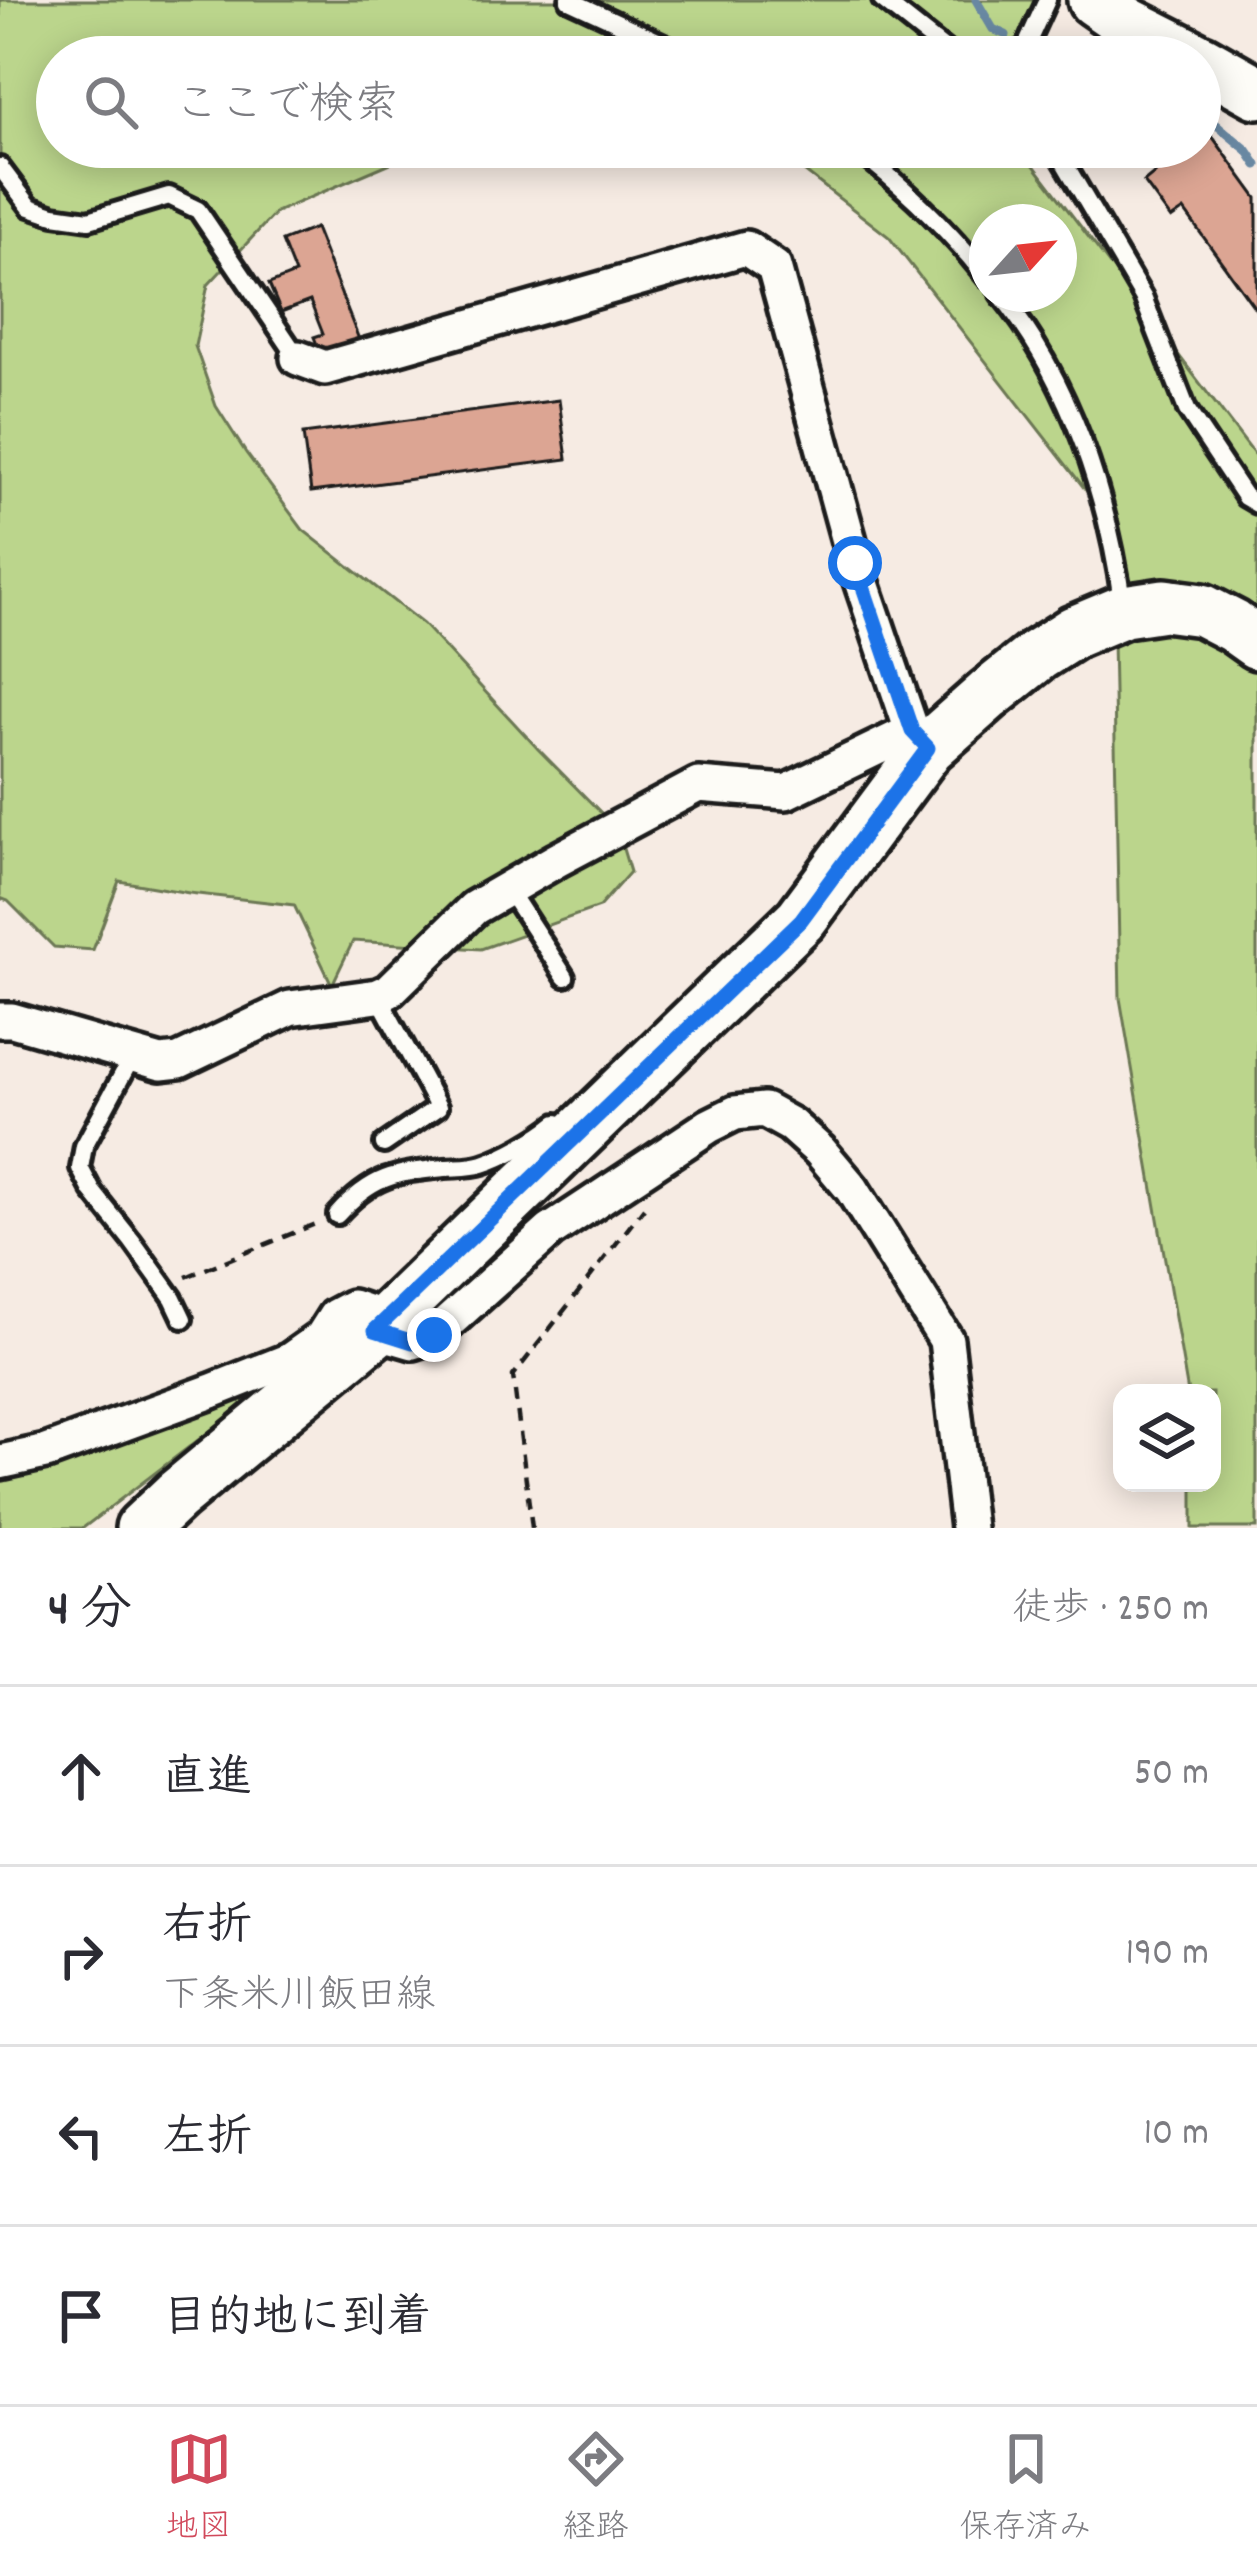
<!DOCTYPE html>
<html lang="ja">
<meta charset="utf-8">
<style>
body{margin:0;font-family:Dekko,"Klee One",sans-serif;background:#f2f2f3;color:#2b2b33}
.controls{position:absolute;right:36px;bottom:36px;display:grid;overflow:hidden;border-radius:24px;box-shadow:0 6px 30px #0003}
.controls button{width:108px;height:108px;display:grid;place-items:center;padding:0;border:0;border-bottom:3px solid #e1e1e2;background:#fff;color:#2b2b33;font:60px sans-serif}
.compass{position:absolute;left:969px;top:204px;width:108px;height:108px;border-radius:50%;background:#fff;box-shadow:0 6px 30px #0003;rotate:63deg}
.stop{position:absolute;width:36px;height:36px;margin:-27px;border:9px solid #1a73e8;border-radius:50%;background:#fff}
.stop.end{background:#1a73e8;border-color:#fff;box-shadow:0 3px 12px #0008}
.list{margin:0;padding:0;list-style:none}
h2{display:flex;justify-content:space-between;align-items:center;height:156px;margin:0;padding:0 48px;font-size:51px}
h2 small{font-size:39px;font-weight:400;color:#7c7c81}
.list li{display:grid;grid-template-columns:78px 1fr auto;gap:36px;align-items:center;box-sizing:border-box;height:180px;padding:0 48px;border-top:3px solid #e1e1e2}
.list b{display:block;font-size:45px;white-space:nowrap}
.list p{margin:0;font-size:39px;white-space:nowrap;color:#7c7c81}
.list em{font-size:39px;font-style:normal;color:#7c7c81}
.icon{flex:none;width:66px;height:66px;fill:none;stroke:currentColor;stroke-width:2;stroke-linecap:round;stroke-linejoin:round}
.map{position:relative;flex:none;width:1257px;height:1528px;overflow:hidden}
.search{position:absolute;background:#fff;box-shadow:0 6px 30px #0003;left:36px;right:36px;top:36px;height:132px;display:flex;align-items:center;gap:30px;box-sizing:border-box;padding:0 42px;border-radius:66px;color:#7c7c81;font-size:45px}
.sheet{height:876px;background:#fff}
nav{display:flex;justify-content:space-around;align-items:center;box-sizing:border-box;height:168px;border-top:3px solid #e1e1e2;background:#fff;font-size:33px;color:#7c7c81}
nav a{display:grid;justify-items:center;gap:6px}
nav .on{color:#d1495b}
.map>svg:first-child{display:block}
.green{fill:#bbd58c;stroke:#6c7854;stroke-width:3;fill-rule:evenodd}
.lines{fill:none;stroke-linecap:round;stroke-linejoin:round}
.stream{stroke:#6988a2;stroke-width:9}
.building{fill:#dca593;stroke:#1c1c1c;stroke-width:3}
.lane-casing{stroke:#1c1c1c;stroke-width:26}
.street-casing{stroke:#1c1c1c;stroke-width:42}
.primary-casing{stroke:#1c1c1c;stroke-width:60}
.path{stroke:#1c1c1c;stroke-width:4.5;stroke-dasharray:12 9;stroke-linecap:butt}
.lane{stroke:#fdfcf7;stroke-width:16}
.street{stroke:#fdfcf7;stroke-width:33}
.primary{stroke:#fdfcf7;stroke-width:51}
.route{stroke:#1a73e8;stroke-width:15}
</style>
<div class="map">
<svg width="1257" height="1528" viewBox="0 0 1257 1528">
<rect width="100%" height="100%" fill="#f6ebe3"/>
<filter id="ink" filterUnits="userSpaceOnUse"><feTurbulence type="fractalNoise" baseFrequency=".00833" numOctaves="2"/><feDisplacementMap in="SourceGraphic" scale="24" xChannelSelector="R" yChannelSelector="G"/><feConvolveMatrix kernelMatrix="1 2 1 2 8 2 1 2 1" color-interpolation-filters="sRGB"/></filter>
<g filter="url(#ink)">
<path class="green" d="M0,0H1058L1021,57H57V147H418L414,153L276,212L208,285L195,346L216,406L246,453L303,530L423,624L538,749L617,829L630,872L599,907L481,949L353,941L332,985L294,905L189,893L119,881L93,950L54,947L8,901L0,898Z
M773,147H1020L1257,458V1528H1193V1483H1212V1393H1188L1120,998L1112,588L1092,498L889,237ZM987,222H1059V294H987Z
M274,1382L83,1528H0V1470Z"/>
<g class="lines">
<path class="stream" d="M976,0L993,29L1006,35
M1052,56L1057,57
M1200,111L1247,150L1257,165"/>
</g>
<path class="building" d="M1204,125L1257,198V311L1184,210L1171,219L1144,182L1155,173L1148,163L1163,152L1159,147H1200V128Z
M315,228L360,342L322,357L314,337L323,334L310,301L281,312L269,284L295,274L282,241Z
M559,400L567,459L311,492L303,434Z"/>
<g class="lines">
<defs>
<path id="lane" d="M569,0L692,57
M882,0L954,57
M1021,57L1047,0
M853,147C903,185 948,229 987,278
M1055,147L1143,297L1187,410L1245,497L1257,504
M0,167L30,207L54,215L89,220L169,196L198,210L298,358
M1000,294C1071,381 1108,497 1123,607
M508,889L565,977
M378,996L438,1107L384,1144
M133,1055L84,1146L80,1168L92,1191L132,1241L173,1298L183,1319
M337,1215C372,1176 394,1173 445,1168C457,1167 471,1168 483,1164C505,1157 539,1138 557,1123"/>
<path id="street" d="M298,358L325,368L746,248L774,267L855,563L912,731L927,747
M0,1020H12L161,1063L179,1061L290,1008L378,996L389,991L474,908L557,860L698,785L786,792L912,731
M0,1462L46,1452L212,1391L290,1360L321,1338L335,1316L352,1307L367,1312L375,1331L413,1342L434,1335L550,1231L709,1126L735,1113L764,1110L791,1125L820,1151L852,1189L946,1340L968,1528"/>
<path id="primary" d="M1094,0L1127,23L1194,57
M1200,60L1257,92
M142,1528L176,1496L375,1331L801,919L928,748L988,695L1038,655L1074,632L1124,611L1164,605L1202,610L1233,626L1257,643"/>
</defs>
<use href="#lane" class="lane-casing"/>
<use href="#street" class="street-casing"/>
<use href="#primary" class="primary-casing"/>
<path class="path" d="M186,1277L320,1222
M532,1528L513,1376L644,1208"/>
<use href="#lane" class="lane"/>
<use href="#street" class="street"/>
<use href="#primary" class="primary"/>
</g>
</g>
<g class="lines" filter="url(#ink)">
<path class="route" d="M434,1335L413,1342L375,1330L801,920L928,748L912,731L855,563"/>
</g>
</svg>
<div class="controls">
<button><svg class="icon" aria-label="layers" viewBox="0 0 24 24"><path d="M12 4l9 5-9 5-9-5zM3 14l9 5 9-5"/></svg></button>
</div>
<svg class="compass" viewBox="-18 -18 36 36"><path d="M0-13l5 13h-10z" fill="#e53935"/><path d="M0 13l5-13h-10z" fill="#7c7c81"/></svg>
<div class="stop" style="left:855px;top:563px"></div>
<div class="stop end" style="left:434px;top:1335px"></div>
<div class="search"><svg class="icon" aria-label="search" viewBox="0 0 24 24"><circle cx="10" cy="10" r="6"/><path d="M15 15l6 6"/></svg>ここで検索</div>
</div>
<section class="sheet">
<h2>4 分<small>徒歩 · 250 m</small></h2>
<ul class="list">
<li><svg class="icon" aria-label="ahead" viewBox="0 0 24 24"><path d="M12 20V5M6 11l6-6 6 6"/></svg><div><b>直進</b></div><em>50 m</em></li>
<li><svg class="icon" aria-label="right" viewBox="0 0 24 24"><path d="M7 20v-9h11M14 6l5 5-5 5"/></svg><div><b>右折</b><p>下条米川飯田線</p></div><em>190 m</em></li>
<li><svg class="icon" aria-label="left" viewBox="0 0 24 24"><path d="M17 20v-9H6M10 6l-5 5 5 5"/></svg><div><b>左折</b></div><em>10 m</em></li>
<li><svg class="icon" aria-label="arrive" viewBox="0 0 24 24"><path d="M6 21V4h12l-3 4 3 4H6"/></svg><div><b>目的地に到着</b></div></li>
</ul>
</section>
<nav>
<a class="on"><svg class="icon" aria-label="map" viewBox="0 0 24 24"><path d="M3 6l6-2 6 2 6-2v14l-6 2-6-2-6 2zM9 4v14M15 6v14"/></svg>地図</a>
<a><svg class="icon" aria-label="directions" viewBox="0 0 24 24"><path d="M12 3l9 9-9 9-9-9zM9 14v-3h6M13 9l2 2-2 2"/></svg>経路</a>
<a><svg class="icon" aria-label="saved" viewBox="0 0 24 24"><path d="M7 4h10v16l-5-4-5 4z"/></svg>保存済み</a>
</nav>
